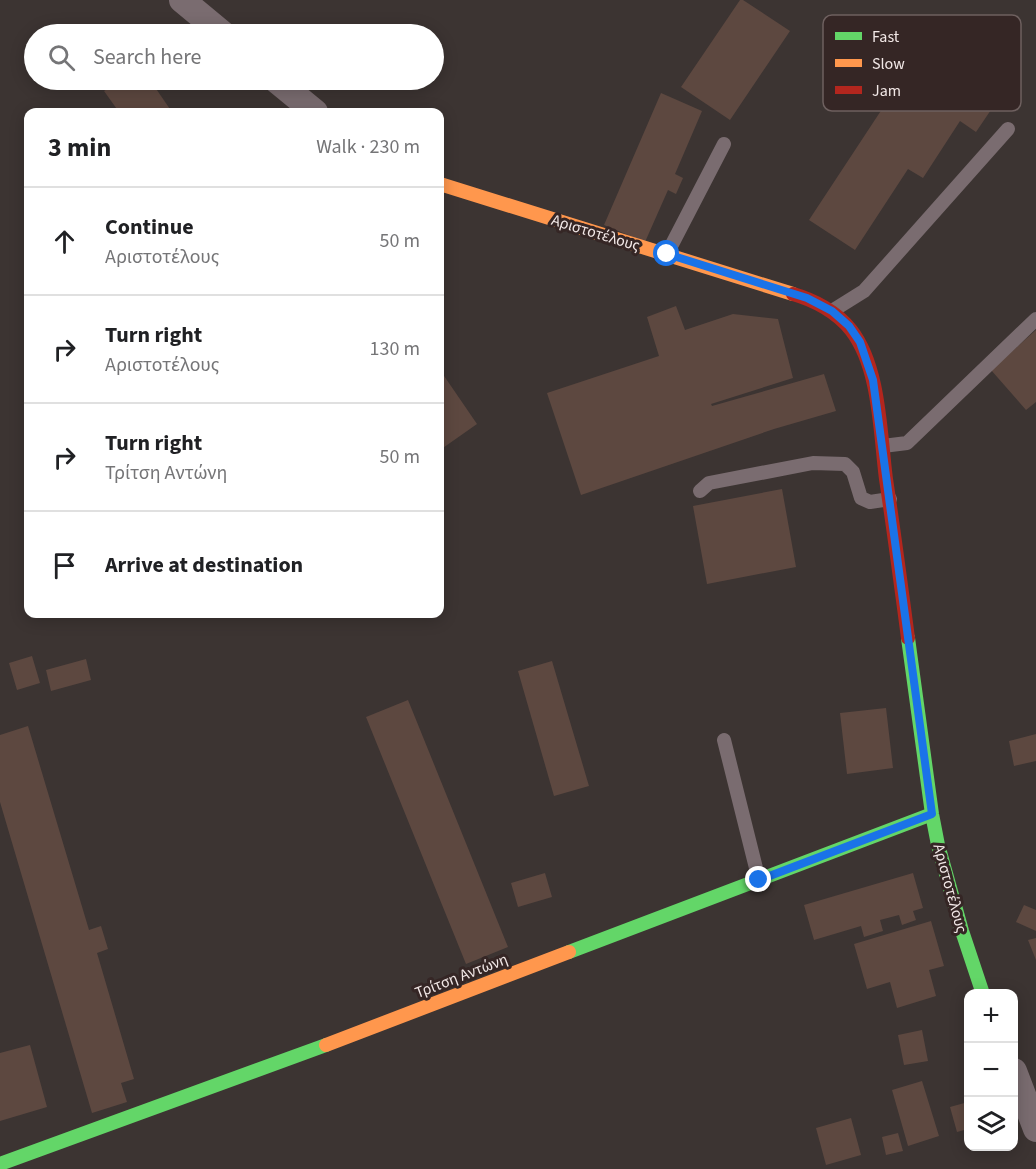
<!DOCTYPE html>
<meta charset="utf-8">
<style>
body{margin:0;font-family:"Source Sans 3",sans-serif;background:#f6f6f6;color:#202124}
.controls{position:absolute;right:18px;bottom:18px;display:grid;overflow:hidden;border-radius:12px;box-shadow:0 3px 15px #0003}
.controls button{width:54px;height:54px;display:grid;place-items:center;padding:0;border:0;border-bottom:2px solid #e0e0e0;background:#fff;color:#202124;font:30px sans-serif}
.stop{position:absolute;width:18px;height:18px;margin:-14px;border:4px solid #1a73e8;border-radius:50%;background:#fff}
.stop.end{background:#1a73e8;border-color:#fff;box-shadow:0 2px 6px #0008}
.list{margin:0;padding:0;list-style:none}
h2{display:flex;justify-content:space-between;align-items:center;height:78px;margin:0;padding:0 24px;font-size:26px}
h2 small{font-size:20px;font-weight:400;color:#757577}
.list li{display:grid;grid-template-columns:39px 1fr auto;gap:18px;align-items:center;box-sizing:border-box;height:108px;padding:0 24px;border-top:2px solid #e0e0e0}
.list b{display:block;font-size:22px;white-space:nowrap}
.list p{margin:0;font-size:20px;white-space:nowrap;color:#757577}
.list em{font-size:20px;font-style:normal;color:#757577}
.icon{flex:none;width:33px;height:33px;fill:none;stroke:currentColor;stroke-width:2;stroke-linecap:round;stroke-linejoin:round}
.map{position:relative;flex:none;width:1036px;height:1169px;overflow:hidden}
.search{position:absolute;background:#fff;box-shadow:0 3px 15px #0003;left:24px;top:24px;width:420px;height:66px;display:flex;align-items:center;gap:15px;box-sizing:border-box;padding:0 21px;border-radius:33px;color:#757577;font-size:22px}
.panel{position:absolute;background:#fff;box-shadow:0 3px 15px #0003;left:24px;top:108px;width:420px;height:510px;border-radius:12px}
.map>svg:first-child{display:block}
.building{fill:#5d4840}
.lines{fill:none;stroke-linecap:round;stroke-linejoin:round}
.lane{stroke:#7a6c70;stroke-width:14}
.street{stroke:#7a6c70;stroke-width:26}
.fast{stroke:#63d668;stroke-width:14}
.slow{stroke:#ff974d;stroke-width:14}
.jam{stroke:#b3261e;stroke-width:14}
.route{stroke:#1a73e8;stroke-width:8}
.labels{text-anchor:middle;stroke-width:6;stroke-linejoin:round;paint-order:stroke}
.street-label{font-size:16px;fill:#f2e8e7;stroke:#352625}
.key{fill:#352625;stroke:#6e605f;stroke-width:1.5}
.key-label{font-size:16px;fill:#f2e8e7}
</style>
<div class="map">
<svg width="1036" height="1169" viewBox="0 0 1036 1169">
<rect width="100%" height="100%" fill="#3c3432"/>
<path class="building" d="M740,0H743L790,31L730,120L681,87Z
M940,21L1016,73L976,132L960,121L923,178L908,169L855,250L809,220Z
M122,80H150L172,112H119L104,91Z
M661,93L702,111L675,174L683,178L676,194L668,190L645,242L604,225Z
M676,306L685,330L733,314L778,319L793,378L711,404L712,406L824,374L836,411L774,429L581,495L547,393L659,356L647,317Z
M1036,330V402L1026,410L991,370Z
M440,370L477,424L440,450Z
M782,489L796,567L707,584L693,506Z
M32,656L40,683L17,690L9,663Z
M86,659L91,680L51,691L46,670Z
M552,661L589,786L554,796L518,671Z
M408,700L508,947L466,964L366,717Z
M886,708L893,768L847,774L840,713Z
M28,726L89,930L101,926L108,949L97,953L134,1079L121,1083L127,1102L92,1113L0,802V735Z
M1036,734V761L1014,766L1009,741Z
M545,873L552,897L518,907L511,883Z
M913,873L923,908L913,911L916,920L902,925L899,915L880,920L883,931L864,937L861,926L814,940L804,905Z
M1024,905L1036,910V931L1016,922Z
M931,921L944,966L929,970L936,996L897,1008L890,982L867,989L854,944Z
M1036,938V960L1028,940Z
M922,1030L928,1061L904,1065L898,1035Z
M30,1045L47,1107L0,1121V1053Z
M922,1081L939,1136L908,1146L892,1090Z
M968,1102V1129L957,1132L950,1107Z
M851,1118L861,1155L826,1165L816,1128Z
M898,1133L903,1151L886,1155L882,1137Z"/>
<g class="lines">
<path class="lane" d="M667,254L724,144
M832,311L864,291L1008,129
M883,446L907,443L1036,319
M700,491L709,483L813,463L845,464L853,472L861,498L870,502L890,499
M724,740L759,880"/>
<path class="street" d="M182,0L223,34
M276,80L315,112
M1014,1071L1036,1129"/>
<path class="fast" d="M908,638L932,814L938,845L962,931L983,994
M569,952L932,814
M0,1164L326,1045"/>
<path class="slow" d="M440,184L793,294
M326,1045L569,952"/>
<path class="jam" d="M793,294C814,300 837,312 851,330C880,367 880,433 886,479C894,532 901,585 908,638"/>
</g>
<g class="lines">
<path class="route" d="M667,254L807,298L832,311L849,326L860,342L873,380L932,814L759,880"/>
</g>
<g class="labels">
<g class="street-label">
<text transform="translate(596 232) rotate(17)" y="6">Αριστοτέλους</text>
<text transform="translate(951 888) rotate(75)" y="6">Αριστοτέλους</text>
<text transform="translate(461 975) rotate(-21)" y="6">Τρίτση Αντώνη</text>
</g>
</g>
<rect x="823" y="15" width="198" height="96" rx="9" class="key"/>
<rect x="835" y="32" width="27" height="8" fill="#63d668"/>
<rect x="835" y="59" width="27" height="8" fill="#ff974d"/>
<rect x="835" y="86" width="27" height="8" fill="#b3261e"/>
<g class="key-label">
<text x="872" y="42">Fast</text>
<text x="872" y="69">Slow</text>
<text x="872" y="96">Jam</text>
</g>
</svg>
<div class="controls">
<button>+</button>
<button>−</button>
<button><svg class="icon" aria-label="layers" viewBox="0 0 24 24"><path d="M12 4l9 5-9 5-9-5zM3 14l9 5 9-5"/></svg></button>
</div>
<div class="stop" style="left:667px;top:254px"></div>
<div class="stop end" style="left:759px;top:880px"></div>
<div class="search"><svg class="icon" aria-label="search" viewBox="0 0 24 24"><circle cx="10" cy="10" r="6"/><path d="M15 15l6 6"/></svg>Search here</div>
<section class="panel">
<h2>3 min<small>Walk · 230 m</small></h2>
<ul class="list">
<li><svg class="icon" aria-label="ahead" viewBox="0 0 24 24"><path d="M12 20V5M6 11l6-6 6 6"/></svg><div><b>Continue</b><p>Αριστοτέλους</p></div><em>50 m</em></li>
<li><svg class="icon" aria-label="right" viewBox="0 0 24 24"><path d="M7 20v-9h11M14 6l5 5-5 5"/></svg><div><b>Turn right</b><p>Αριστοτέλους</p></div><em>130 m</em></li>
<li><svg class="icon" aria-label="right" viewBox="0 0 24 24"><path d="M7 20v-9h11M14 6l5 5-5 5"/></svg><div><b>Turn right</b><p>Τρίτση Αντώνη</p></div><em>50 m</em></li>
<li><svg class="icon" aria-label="arrive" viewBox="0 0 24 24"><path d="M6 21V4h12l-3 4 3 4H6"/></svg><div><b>Arrive at destination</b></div></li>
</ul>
</section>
</div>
